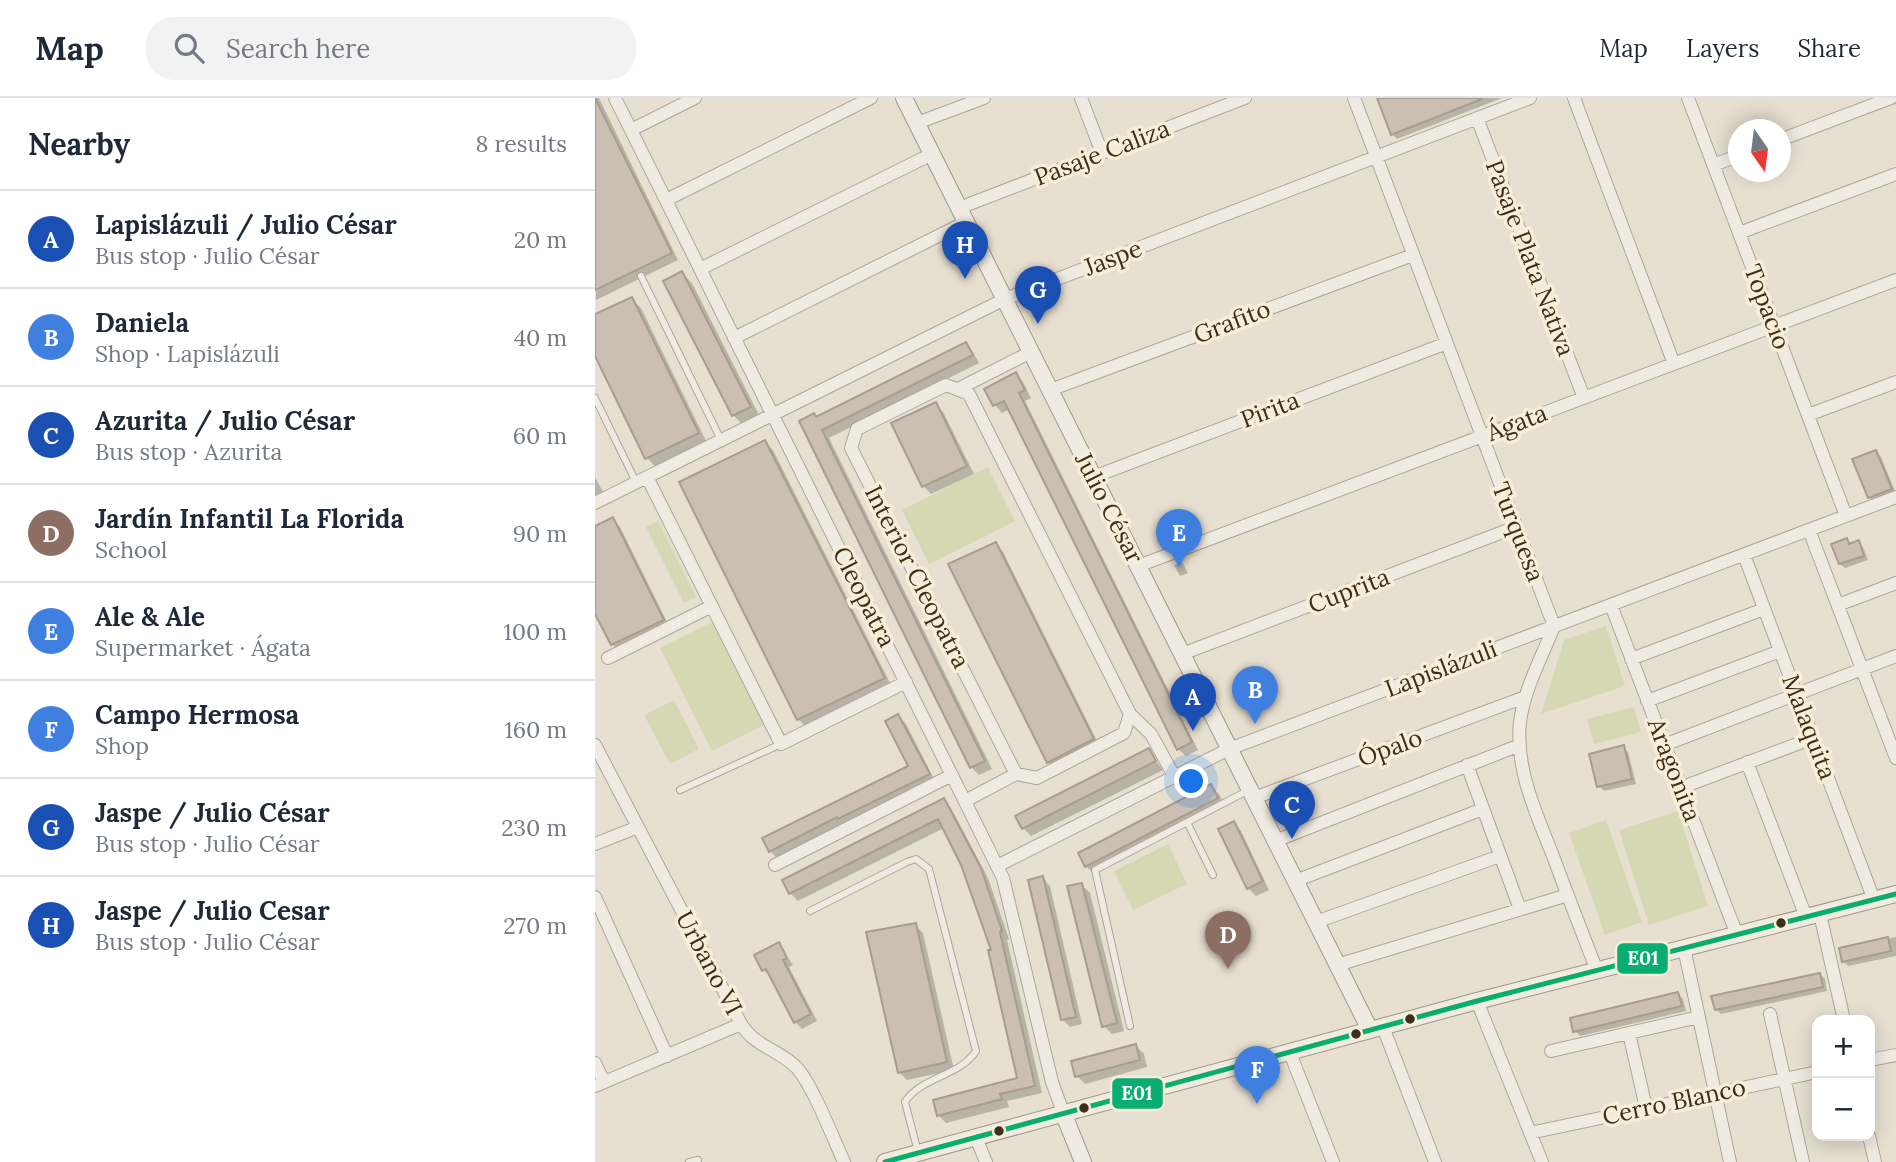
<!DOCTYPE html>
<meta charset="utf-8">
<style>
body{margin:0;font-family:Lora,serif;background:#f2f2f3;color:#1f2937}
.controls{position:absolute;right:21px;bottom:21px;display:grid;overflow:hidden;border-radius:14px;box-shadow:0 4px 18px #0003}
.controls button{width:63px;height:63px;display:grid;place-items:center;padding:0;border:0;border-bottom:2px solid #e0e1e3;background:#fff;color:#1f2937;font:35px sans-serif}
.compass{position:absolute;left:1133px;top:21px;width:63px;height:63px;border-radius:50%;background:#fff;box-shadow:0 4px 18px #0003;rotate:166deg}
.you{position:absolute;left:597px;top:684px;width:24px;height:24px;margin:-18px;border:5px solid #fff;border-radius:50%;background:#1a73e8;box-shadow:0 0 0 10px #1a73e833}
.badge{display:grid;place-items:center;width:46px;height:46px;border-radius:50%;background:#786c5e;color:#fff;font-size:23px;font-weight:700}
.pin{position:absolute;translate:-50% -58px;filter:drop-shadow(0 2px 4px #0008)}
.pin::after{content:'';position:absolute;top:37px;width:24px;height:21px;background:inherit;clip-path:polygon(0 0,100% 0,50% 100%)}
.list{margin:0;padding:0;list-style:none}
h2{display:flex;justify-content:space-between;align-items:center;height:91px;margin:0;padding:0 28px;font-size:30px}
h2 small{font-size:23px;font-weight:400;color:#747a83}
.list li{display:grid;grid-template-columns:46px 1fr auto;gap:21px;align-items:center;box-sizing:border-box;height:98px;padding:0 28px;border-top:2px solid #e0e1e3}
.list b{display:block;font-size:26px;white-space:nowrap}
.list p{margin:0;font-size:23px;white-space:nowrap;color:#747a83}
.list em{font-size:23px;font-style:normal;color:#747a83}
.icon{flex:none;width:38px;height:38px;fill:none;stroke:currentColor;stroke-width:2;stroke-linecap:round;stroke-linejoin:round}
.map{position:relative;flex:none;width:1301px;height:1064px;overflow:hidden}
header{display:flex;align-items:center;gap:42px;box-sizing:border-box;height:98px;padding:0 35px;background:#fff;border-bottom:2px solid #e0e1e3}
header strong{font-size:33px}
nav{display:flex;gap:38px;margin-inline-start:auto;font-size:24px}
.search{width:490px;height:63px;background:#f2f2f3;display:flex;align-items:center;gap:18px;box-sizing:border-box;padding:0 24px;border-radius:28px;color:#747a83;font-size:26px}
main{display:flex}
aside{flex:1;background:#fff}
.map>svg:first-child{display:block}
.green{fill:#d6d7b3}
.shadow{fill:#0003}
.building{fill:#cbbfb2;stroke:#a89c90;stroke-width:2}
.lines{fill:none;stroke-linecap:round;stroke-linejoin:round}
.lane-casing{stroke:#ada599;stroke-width:8}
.street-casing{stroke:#ada599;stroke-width:14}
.secondary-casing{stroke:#9c958a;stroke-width:18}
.lane{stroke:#efebe3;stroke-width:6}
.street{stroke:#efebe3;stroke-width:12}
.secondary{stroke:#efebe3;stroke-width:16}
.bus-1-casing{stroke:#f7eed8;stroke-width:10}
.bus-1{stroke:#09ac71;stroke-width:5}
.bus-dot{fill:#3d2e20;stroke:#f7eed8;stroke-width:2.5}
.labels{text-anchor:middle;stroke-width:7;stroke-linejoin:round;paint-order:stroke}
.street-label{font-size:24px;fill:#3d2e20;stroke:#f7eed8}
.line-badge{stroke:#f7eed8;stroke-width:2.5}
.badge-label{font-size:19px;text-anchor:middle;font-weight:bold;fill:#fff}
</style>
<header>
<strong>Map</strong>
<div class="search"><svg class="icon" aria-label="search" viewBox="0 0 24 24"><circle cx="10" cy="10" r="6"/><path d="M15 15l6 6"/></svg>Search here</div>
<nav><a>Map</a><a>Layers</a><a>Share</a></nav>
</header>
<main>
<aside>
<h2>Nearby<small>8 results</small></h2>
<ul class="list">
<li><span class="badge" style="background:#1a4fb4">A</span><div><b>Lapislázuli / Julio César</b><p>Bus stop · Julio César</p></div><em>20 m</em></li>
<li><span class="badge" style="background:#3f7fe0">B</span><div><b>Daniela</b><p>Shop · Lapislázuli</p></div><em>40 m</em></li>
<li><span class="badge" style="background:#1a4fb4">C</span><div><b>Azurita / Julio César</b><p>Bus stop · Azurita</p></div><em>60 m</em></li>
<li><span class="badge" style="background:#8d6e63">D</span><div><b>Jardín Infantil La Florida</b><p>School</p></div><em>90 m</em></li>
<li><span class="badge" style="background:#3f7fe0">E</span><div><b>Ale &amp; Ale</b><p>Supermarket · Ágata</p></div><em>100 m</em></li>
<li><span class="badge" style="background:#3f7fe0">F</span><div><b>Campo Hermosa</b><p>Shop</p></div><em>160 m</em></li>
<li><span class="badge" style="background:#1a4fb4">G</span><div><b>Jaspe / Julio César</b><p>Bus stop · Julio César</p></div><em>230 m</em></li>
<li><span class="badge" style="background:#1a4fb4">H</span><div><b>Jaspe / Julio Cesar</b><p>Bus stop · Julio César</p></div><em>270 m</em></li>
</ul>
</aside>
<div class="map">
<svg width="1301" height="1064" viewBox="0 0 1301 1064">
<rect width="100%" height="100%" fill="#e7e0d1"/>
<path class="green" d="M393,369L420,423L334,466L307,412Z
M63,423L101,499L89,505L51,429Z
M117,524L169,627L117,653L65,550Z
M1011,528L1030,588L946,616L969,542Z
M79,602L104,651L75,666L49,617Z
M1039,609L1046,634L999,646L992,621Z
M1083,713L1113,808L1054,827L1024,732Z
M1011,722L1047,824L1010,837L974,735Z
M573,746L592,786L538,812L519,773Z"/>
<path class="shadow" d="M0,0H4L83,162L1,202Z
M784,0H907L802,41L797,36Z
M87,175L97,185L165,319L148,327L138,317Z
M36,201L46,210L112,345L61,369L52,360L0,254V218Z
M371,246L378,254L384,265L234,340L397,671L384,677L376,669L206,324L222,320Z
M421,277L428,284L436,300L430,303L603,652L591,658L583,651L415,311L407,315L400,307Z
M340,306L348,314L379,376L336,396L328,388Z
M170,344L178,352L297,589L212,630L203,621Z
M1281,354L1286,359L1301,396L1279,404L1274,399Z
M0,379L8,394L0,398Z
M18,421L25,429L75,530L25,554L17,546L0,512V430Z
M571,437L577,448L568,452L562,441Z
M1251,442L1256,447L1263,444L1268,449L1273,462L1250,470L1245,466Z
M401,446L408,454L505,649L461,672L453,664Z
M587,464L593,475L585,478L579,467Z
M303,618L311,626L341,685L183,761L175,753L315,669Z
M1028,649L1033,654L1041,686L1009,693L1004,688Z
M553,652L568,672L436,738L428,730L422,719Z
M616,688L624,696L630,708L499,776L491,768Z
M348,702L356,710L393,780L414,841L412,842L447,995L412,1003L414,1009L351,1025L343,1017L424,981L398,853L368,766L349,730L203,803L195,795Z
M639,725L646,733L674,792L661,798L653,790Z
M448,780L455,788L487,926L475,929L467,921Z
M487,787L495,795L529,933L517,936L509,928Z
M320,827L328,835L359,972L312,982L304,974Z
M1301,839V858L1253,868L1248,863L1246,851Z
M184,846L198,867L194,869L222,923L207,931L200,924L176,879L169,872Z
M1225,876L1230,881L1232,893L1126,916L1121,911Z
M1083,896L1088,901L1091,913L985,938L980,933Z
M541,948L549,956L552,969L490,986L482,978Z"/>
<path class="building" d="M0,0L77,155L0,192Z
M782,0H887V1L796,37Z
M87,173L156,309L137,318L68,183Z
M37,199L104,335L50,361L0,258V216Z
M371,244L378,257L227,332L390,663L375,670L204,323L219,315L221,319Z
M421,274L430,292L424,295L597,644L582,652L409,303L398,308L389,291Z
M341,304L372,368L327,389L296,325Z
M170,342L290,580L202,622L84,384Z
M1281,352L1297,391L1273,400L1257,361Z
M18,419L69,522L16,547L0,516V428Z
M1252,440L1254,446L1264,442L1269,458L1244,466L1236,446Z
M401,444L499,641L452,665L353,466Z
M303,616L335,676L243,721L242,719L174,754L167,740L313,668L290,623Z
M1029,647L1037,681L1002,689L994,656Z
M554,650L561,663L427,731L420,718Z
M616,686L623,700L490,769L483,755Z
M349,700L386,770L407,833L405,834L440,988L405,996L407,1001L342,1018L338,1002L422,980L393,852H396L366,767L343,721L194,796L187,782Z
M639,723L668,783L652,791L623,731Z
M448,778L481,919L466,922L433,782Z
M487,785L522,925L507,929L472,788Z
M321,825L352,964L303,975L271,834Z
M1293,839L1296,853L1247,864L1244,850Z
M184,844L192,860L188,862L216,916L199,925L171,871L167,873L159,857Z
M1225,875L1228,889L1120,912L1116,898Z
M1083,894L1087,908L978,934L975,920Z
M541,946L545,962L480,979L476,963Z"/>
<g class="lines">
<defs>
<path id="lane" d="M46,178L126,342
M0,300L41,384
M85,692L186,646
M592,724L618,777
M215,813L312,764L321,761L334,771L381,953C364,979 327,978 310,1004L323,1054
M535,928L500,772L654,692
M94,1064L103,1062"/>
<path id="street" d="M20,0L408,780L457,984L469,1017
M486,0L507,55
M759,0L959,528C947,559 929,591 925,624C920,670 941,715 958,758C972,796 987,834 1002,873
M979,0L1079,266
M1093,0L1251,418
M882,20L989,300
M322,25L389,0
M36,32L100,0
M1185,42L1296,0
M1118,67L1143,58
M71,102L276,0
M364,110L650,0
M1144,135L1301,76
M105,171L337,56
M139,240L371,124
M351,287L374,296L535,616L529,635L442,680L421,676L256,350L262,331Z
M363,291L436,254
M455,292L818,157
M1213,317L1301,284
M52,379L186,646L311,584
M498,379L852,245
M0,405L410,201L935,0
M1214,432L1301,660
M1149,457L1279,802
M543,468L1301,182
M1016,507L1142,837
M1243,507L1301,485
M587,556L921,429
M13,560L117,508
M1036,561L1169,511
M1052,603L1185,553
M535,616L556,636L579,678
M0,647L146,926C161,950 184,951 202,970C218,988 238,1040 249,1064
M1069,647L1301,558
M1152,664L1211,819
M872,667L925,811
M1085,690L1218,640
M659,700L930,599
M370,703L421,676
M680,743L925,647
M0,746L43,729
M180,767L357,677
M402,768L634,651L1301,399
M700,783L888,711
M0,799L72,958
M1225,816L1249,922
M721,824L905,758
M1089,850L1135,1064
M742,867L973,797
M882,903L947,1064
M1175,916L1208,1064
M788,929L840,1064
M1034,935L1051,1010
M956,953L1104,919
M695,955L738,1064
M1275,962L1301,957
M0,965L9,984
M0,988L146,926
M935,1035L1222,974
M1274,1038L1280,1064
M381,1040L391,1064"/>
<path id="secondary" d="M309,0L775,932
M469,1017L488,1064
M290,1064L882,903L1301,796"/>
</defs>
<use href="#lane" class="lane-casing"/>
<use href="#street" class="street-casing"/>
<use href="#secondary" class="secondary-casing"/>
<use href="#lane" class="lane"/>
<use href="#street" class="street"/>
<use href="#secondary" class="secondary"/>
<defs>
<path id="bus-1" d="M290,1064L882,903L1301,796"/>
</defs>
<use href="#bus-1" class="bus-1-casing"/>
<use href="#bus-1" class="bus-1"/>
</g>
<g class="bus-dot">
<circle cx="1186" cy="825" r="6"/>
<circle cx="815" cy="921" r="6"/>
<circle cx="761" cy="936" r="6"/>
<circle cx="489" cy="1010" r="6"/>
<circle cx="404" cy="1033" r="6"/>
</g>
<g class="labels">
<g class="street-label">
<text transform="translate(507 55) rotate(-21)" y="8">Pasaje Caliza</text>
<text transform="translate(518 160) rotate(-21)" y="8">Jaspe</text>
<text transform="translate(935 160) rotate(69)" y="8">Pasaje Plata Nativa</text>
<text transform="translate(1172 209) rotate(69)" y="8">Topacio</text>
<text transform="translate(637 224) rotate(-21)" y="8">Grafito</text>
<text transform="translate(675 312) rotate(-21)" y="8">Pirita</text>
<text transform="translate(922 325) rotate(-21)" y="8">Ágata</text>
<text transform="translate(514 410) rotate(63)" y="8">Julio César</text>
<text transform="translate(923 434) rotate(69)" y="8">Turquesa</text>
<text transform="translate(322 479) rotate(63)" y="8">Interior Cleopatra</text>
<text transform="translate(754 493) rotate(-21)" y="8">Cuprita</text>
<text transform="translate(269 499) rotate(63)" y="8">Cleopatra</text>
<text transform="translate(846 571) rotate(-21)" y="8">Lapislázuli</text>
<text transform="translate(1214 629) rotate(69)" y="8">Malaquita</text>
<text transform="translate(795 650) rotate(-20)" y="8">Ópalo</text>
<text transform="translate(1079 672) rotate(69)" y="8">Aragonita</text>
<text transform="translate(114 865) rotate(62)" y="8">Urbano VI</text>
<text transform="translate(1079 1004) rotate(-12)" y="8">Cerro Blanco</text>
</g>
</g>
<g class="line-badge">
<rect x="1021" y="844" width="53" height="33" rx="7" fill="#09ac71"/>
<rect x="516" y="979" width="53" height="33" rx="7" fill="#09ac71"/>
</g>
<g class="badge-label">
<text x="1048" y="867">E01</text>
<text x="542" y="1002">E01</text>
</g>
</svg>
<div class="controls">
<button>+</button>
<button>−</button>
</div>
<svg class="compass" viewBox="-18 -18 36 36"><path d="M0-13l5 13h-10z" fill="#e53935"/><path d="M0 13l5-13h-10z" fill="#747a83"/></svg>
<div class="you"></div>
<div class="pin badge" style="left:598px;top:633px;background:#1a4fb4">A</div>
<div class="pin badge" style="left:660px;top:626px;background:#3f7fe0">B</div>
<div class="pin badge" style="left:697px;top:741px;background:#1a4fb4">C</div>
<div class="pin badge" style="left:633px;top:871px;background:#8d6e63">D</div>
<div class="pin badge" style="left:584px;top:469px;background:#3f7fe0">E</div>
<div class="pin badge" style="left:662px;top:1006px;background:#3f7fe0">F</div>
<div class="pin badge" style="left:443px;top:226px;background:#1a4fb4">G</div>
<div class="pin badge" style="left:370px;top:181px;background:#1a4fb4">H</div>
</div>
</main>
